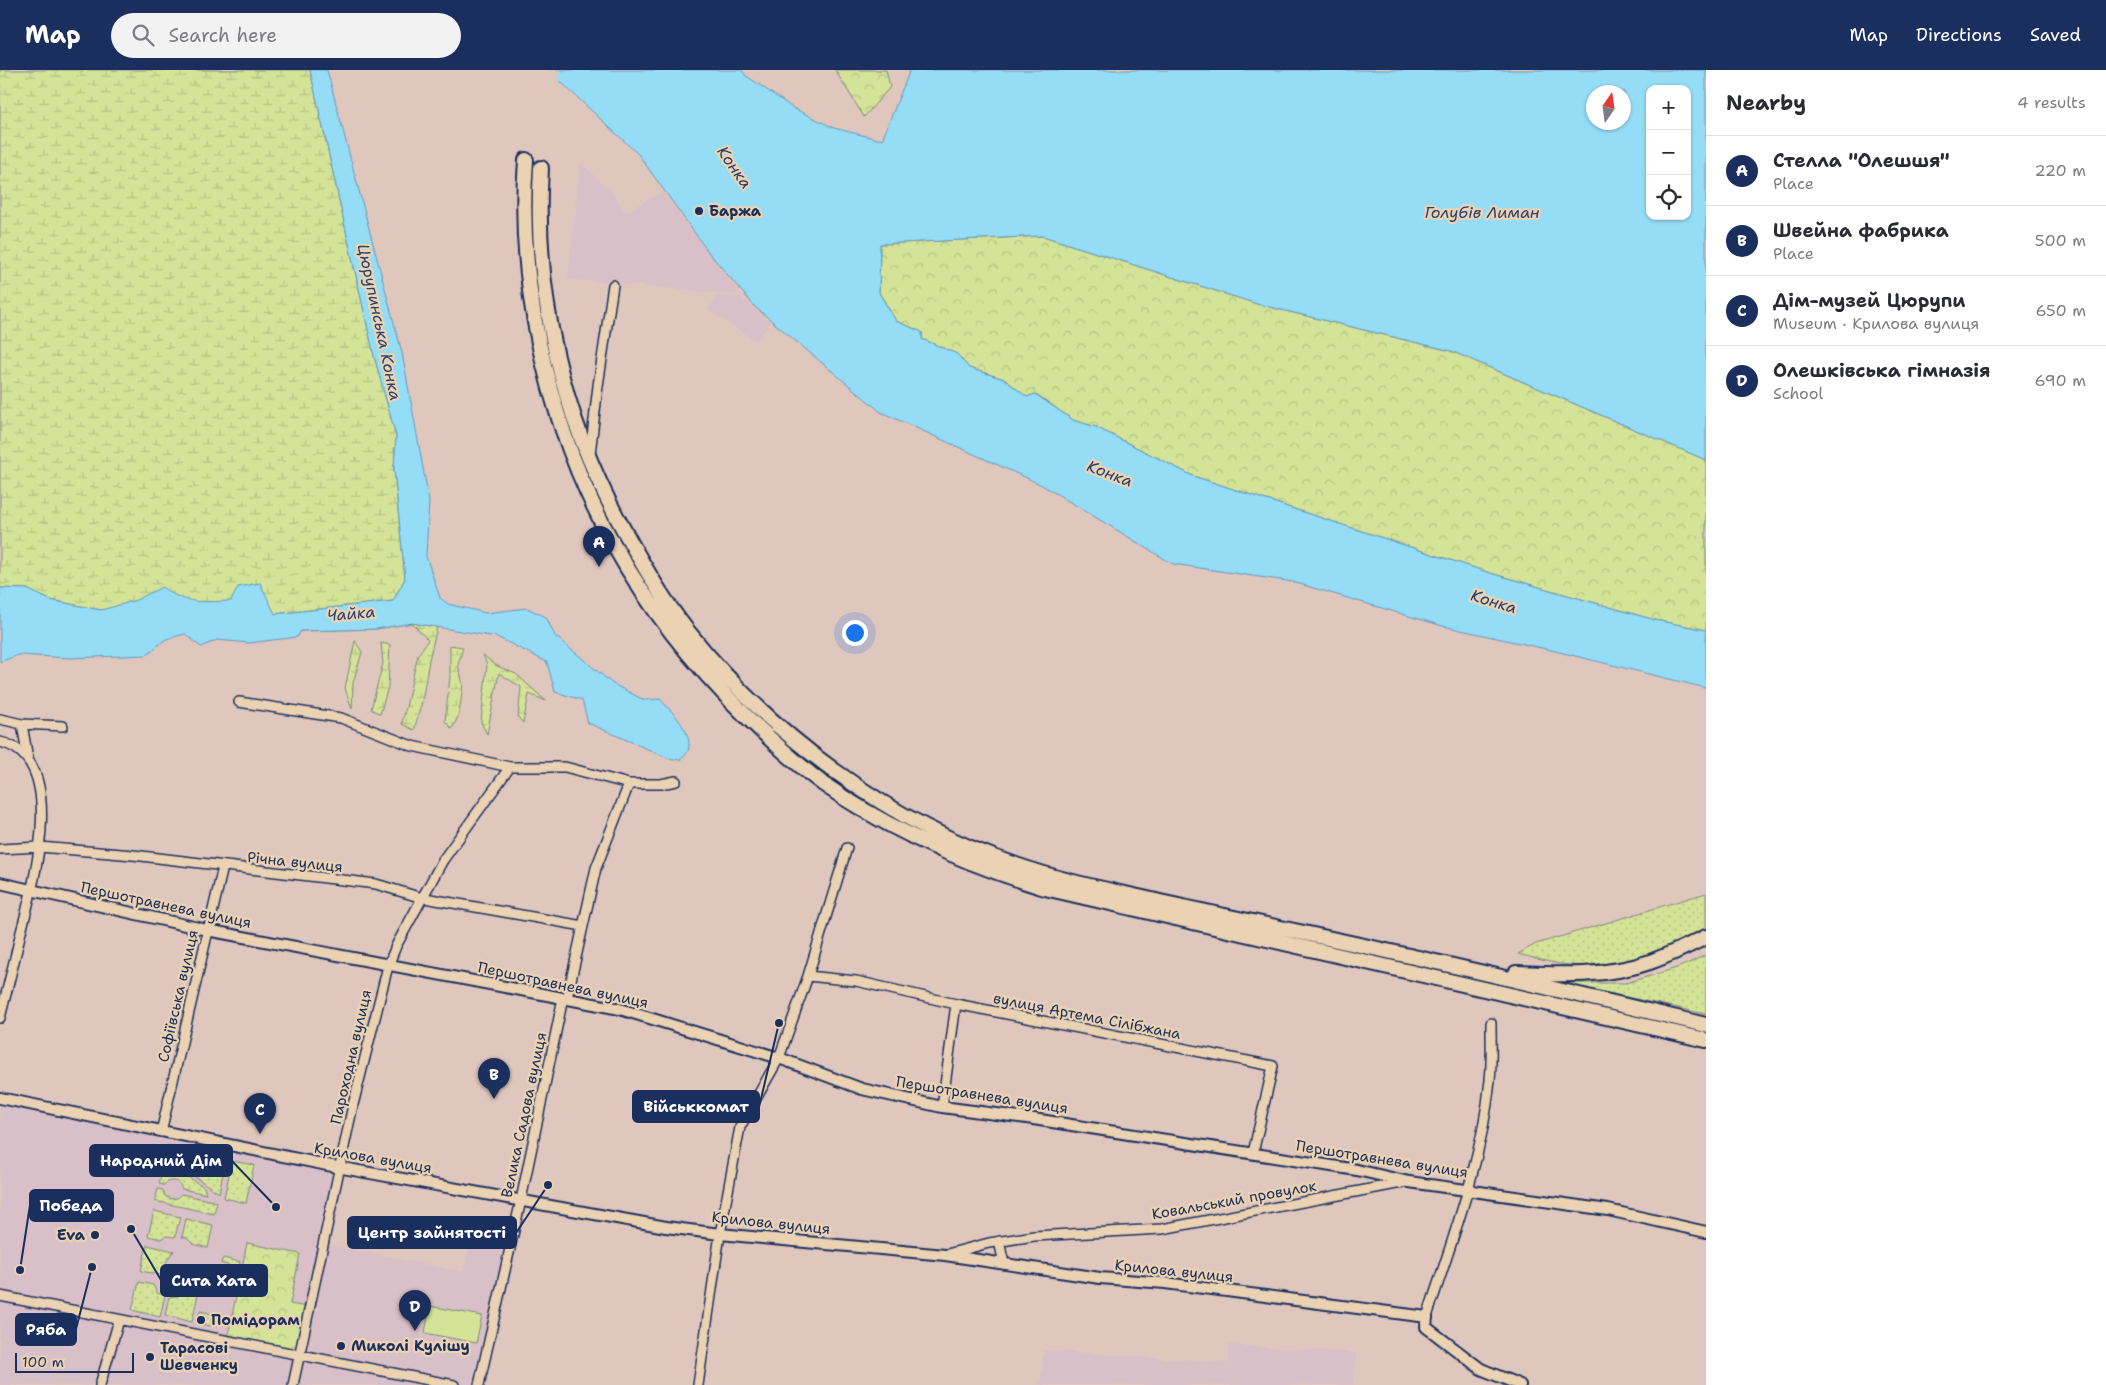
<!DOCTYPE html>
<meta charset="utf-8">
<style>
body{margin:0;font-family:"Shantell Sans",sans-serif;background:#f2f2f3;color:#2b2b33}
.controls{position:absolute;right:15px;top:15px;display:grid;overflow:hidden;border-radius:10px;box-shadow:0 1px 4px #0004}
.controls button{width:45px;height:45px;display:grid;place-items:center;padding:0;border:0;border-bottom:1px solid #e1e1e2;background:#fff;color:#2b2b33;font:25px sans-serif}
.compass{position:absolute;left:1586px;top:15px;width:45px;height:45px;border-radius:50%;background:#fff;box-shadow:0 1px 4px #0004;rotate:13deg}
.scale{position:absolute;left:15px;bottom:12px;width:119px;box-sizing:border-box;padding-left:5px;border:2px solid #1b2f5e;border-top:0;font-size:14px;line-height:18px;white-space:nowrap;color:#1b2f5e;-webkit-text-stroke:4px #ead2b2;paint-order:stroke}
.you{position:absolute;left:854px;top:562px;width:18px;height:18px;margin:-12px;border:4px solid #fff;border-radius:50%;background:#1a73e8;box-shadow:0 0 0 8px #1a73e833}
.badge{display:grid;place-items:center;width:32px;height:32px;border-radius:50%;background:#1b2f5e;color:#fff;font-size:16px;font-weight:700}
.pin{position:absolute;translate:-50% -41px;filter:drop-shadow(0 1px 2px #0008)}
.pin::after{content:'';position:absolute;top:26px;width:18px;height:15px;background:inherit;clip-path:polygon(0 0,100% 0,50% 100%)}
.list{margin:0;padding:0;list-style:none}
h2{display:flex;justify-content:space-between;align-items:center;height:65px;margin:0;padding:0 20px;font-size:21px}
h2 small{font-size:16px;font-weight:400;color:#7c7c81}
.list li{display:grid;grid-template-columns:32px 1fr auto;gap:15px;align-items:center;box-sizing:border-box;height:70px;padding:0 20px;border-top:1px solid #e1e1e2}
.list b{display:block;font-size:19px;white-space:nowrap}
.list p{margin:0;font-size:16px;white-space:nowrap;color:#7c7c81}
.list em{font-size:16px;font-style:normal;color:#7c7c81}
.icon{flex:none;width:28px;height:28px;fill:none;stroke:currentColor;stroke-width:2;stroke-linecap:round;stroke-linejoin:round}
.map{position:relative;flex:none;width:1706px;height:1315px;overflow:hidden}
header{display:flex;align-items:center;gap:30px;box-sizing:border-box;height:70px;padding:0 25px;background:#1b2f5e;color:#fff}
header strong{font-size:24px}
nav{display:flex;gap:28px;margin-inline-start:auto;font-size:18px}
.search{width:350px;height:45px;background:#f2f2f3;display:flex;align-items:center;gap:12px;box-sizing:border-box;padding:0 18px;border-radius:28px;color:#7c7c81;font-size:19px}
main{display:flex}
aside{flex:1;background:#fff}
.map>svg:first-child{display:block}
.built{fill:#d9bfc7}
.grass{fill:url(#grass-dots);stroke:#78897a}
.forest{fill:url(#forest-crowns);stroke:#78897a}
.wetland{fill:url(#wetland-marsh);stroke:#78897a}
.park{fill:#d4e397;stroke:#78897a}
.water{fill:#95ddf7;stroke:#6497ba;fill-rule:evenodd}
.pier{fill:#e0c7be}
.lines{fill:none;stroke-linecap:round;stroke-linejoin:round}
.minor-casing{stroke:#1b2f5e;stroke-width:12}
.tertiary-casing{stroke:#1b2f5e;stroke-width:14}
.trunk-casing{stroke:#1b2f5e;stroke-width:18}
.minor{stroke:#ead2b2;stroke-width:9}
.tertiary{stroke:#ead2b2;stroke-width:10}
.trunk{stroke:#ead2b2;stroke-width:14}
.poi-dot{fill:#1b2f5e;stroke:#ead2b2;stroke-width:2}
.labels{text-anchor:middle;stroke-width:4.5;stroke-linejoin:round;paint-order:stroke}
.poi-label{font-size:15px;font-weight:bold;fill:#1b2f5e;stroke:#ead2b2;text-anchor:start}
.street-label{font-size:15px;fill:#1b2f5e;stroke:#ead2b2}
.water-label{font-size:16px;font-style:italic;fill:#27406d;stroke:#ead2b2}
.leader{fill:none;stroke:#1b2f5e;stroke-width:2}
.callout-dot{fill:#1b2f5e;stroke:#ead2b2;stroke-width:2}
.callout{fill:#1b2f5e;stroke:#1b2f5e;stroke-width:2}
.callout-label{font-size:16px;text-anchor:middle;font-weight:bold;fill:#fff}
</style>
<header>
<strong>Map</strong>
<div class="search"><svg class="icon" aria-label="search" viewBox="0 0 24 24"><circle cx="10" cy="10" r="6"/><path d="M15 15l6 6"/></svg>Search here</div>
<nav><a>Map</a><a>Directions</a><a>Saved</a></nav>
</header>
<main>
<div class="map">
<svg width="1706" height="1315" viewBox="0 0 1706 1315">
<defs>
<pattern id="grass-dots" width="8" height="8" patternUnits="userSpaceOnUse" patternTransform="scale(1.25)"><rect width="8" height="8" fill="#d4e397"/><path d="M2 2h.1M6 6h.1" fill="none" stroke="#b5c385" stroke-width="1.8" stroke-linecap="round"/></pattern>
<pattern id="forest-crowns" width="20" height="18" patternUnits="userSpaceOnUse" patternTransform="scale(1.25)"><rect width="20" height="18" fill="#d4e397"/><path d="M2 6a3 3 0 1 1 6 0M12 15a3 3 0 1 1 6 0" fill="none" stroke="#b5c385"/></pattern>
<pattern id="wetland-marsh" width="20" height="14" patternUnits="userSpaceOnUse" patternTransform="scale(1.25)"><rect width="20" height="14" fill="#d4e397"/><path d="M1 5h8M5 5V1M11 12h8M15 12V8" fill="none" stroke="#b5c385"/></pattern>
</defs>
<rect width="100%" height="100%" fill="#e0c7be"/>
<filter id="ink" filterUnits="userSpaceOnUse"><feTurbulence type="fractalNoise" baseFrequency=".02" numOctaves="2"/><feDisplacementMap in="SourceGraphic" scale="10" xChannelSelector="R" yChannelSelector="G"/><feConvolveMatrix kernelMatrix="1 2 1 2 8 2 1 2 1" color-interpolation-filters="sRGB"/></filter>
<g filter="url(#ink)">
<path class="built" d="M580,92L613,124L626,142L662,122L740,225L568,209Z
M718,225L741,227L770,253L756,271L708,240Z
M0,1022L347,1091L331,1175L464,1202L471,1169L517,1179L486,1315H0Z
M1228,1275L1358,1283L1353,1315H1040L1044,1280L1228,1293Z"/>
<path class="grass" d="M1706,823V861C1668,884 1616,899 1571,895C1553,894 1535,888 1518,884L1536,874Z
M1706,885V944L1561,913H1626L1680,897Z
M168,1075L226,1087L219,1123L165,1087Z
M232,1091L254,1095L246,1133L224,1128Z
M164,1092L204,1117L206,1124L182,1119C179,1110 171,1108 164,1115L159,1114Z
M158,1119L163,1120L165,1126L171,1129L177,1128L181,1124L217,1132L214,1144L155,1131Z
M154,1141L180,1147L175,1167L165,1166L161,1169L148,1166Z
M186,1149L213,1155L208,1178L193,1174L187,1168L182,1167Z
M147,1175L174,1181C166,1189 164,1196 167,1206L141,1201Z
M139,1212L153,1215L157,1223L165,1225L160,1247L132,1240Z
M183,1221L198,1224L192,1252L165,1245L169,1227L178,1226Z
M200,1241L213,1244L210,1256L197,1253Z"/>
<path class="forest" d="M835,0H886L890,17L864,47Z
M1043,166L1257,234L1451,281L1706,390V560L1655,550L1490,503L1193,406L1096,357L1073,350L1036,324L1027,327L1004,309L969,298L957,284L922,269V262L896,251L879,223L880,174Z
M247,1173L300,1184L290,1234L307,1237L299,1280L228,1265Z
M223,1188L240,1192L232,1224L215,1220L216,1216L229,1219L234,1197L221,1193Z"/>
<path class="wetland" d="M0,0H310L374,286L396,366L394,399L405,509L393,531L274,544L101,540L50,530L27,519L0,518Z
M412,553L437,557L429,590L422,632L414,660L402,654L418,585L428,570L412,553L376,559L301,561L297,567L286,561Z
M355,571L362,582L353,613L352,639L345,618Z
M381,573L390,575L388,617L380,644L371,639L383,593Z
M450,575L463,577L458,595L463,614L459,645L452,659L445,651L450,607Z
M483,585L495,595L516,604L546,631L529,624L523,653L518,647L521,617L499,603L487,664L481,652L487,595Z"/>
<path class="park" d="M430,1236L482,1246L476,1273L425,1263Z"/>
<path class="water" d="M310,0H327L402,283L429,431L426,486L440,528L448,534L486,543L527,538L546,547L555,566L613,614L644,630L660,629C671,641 694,662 688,681C687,684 683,687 680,690L668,688L588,653L582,630L555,622L547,592L497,567L412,553L376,559L301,561L297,567L249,573L217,570L201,577L185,564L166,569L146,585L70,588L18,585L0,592V518L27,519L50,530L101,540L134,531L162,517C186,535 202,532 231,531L238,517L260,513L275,544L393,531L405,509L394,399L396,366L374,286Z
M548,0H742L745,5L793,38L834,58L882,70L910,0H1706V390L1451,281L1257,234L1043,166L880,174L879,223L896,251L922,262V269L957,284L969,298L1004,309L1027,327L1035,324L1073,350L1096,357L1193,406L1490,503L1655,550L1706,560V618L1555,581L1443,556L1293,512L1173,494L1042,415L881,342L755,237L709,183L638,84ZM1650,19H1687V146H1650ZM1594,22H1624V52H1594Z"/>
<path class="pier" d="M546,0H560L559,13L547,2Z"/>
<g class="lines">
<defs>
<path id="minor" d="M590,384L598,316L613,215
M239,632L341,648L412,676L510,697H565L629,714H661L676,711
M0,649L22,654L63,656
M22,654L28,689
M0,672C71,688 32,819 20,866C14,893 7,920 0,948
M0,779L40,777L133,785L376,814L419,827L583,856
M808,906L856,911L956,934L1273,996L1253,1083
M567,928L596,798L629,714
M942,1037L956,934
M161,1062L223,797
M999,1171L1004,1194
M947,1184L989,1173L1034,1166L1162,1159L1407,1112
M0,1226L454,1315
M1427,1247C1452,1170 1482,1092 1490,1010C1492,992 1491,972 1491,953
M100,1315L119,1250
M293,1315L353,1035L388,896L396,876L443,790L510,697
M479,1315L521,1130L563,928
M698,1315L720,1164L740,1057L779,988L808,906L847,778"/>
<path id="tertiary" d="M0,813L207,860L620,939L779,988L862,1019L942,1037L1027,1048L1357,1100L1409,1112L1608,1140L1706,1162
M0,1028L337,1097L666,1157L720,1164L945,1185L1100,1208L1165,1213L1427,1247L1426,1257L1481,1299L1520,1315"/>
<path id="trunk" d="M526,90C521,154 526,211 539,273C570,420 639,541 746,646C770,669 795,693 822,713C890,761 966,794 1045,818L1706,970
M541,98C533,224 563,353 626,464C644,497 663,530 686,559C770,665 890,754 1019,796C1065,812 1113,821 1160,832C1216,844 1271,856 1327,868C1454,895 1580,925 1706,955
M1516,903C1560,905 1607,907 1650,892C1669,885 1688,876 1706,867"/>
</defs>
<use href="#minor" class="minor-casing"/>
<use href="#tertiary" class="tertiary-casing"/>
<use href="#trunk" class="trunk-casing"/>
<use href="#minor" class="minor"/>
<use href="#tertiary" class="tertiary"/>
<use href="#trunk" class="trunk"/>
</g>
</g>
<g class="poi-dot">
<circle cx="699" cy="141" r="5"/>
<circle cx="95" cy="1165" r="5"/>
<circle cx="201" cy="1250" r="5"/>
<circle cx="341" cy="1276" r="5"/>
<circle cx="150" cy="1287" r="5"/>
</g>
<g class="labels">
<g class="poi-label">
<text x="709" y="146">Баржа</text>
<text x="85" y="1170" text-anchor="end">Eva</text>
<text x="211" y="1255">Помідорам</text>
<text x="351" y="1281">Миколі Кулішу</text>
<text x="160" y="1283">Тарасові<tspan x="160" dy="17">Шевченку</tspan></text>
</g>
<g class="street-label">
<text transform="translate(295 792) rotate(6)" y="5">Річна вулиця</text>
<text transform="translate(166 835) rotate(12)" y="5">Першотравнева вулиця</text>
<text transform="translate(563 915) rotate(12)" y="5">Першотравнева вулиця</text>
<text transform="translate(178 926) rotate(-77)" y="5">Софіївська вулиця</text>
<text transform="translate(1087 946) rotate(11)" y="5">вулиця Артема Сілібжана</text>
<text transform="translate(351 987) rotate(-77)" y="5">Пароходна вулиця</text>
<text transform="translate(982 1025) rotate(9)" y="5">Першотравнева вулиця</text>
<text transform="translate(524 1045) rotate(-78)" y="5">Велика Садова вулиця</text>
<text transform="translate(373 1088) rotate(10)" y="5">Крилова вулиця</text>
<text transform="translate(1382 1089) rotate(9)" y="5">Першотравнева вулиця</text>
<text transform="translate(1234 1130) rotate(-10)" y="5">Ковальський провулок</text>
<text transform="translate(771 1153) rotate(6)" y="5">Крилова вулиця</text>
<text transform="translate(1174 1201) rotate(6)" y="5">Крилова вулиця</text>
</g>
<g class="water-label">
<text transform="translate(735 97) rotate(55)" y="6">Конка</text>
<text x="1482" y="148">Голубів Лиман</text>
<text transform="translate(380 252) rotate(78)" y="6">Цюрупинська Конка</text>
<text transform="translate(1110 403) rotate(21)" y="6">Конка</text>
<text transform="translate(1494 531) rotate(17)" y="6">Конка</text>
<text transform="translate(351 543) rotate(-5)" y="6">Чайка</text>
</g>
</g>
<path class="leader" d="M779 953L759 1037M276 1137L232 1091M20 1200L30 1135M548 1115L516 1163M131 1159L161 1210M92 1197L76 1259"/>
<g class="callout-dot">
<circle cx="779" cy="953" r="5"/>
<circle cx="276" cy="1137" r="5"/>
<circle cx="20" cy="1200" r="5"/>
<circle cx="548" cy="1115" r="5"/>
<circle cx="131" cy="1159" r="5"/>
<circle cx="92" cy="1197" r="5"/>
</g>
<g class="callout">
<rect x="633" y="1021" width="126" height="31" rx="5"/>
<rect x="90" y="1075" width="142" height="31" rx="5"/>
<rect x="30" y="1120" width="83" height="31" rx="5"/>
<rect x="348" y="1147" width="168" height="31" rx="5"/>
<rect x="161" y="1195" width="106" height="31" rx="5"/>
<rect x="16" y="1244" width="60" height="31" rx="5"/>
</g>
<g class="callout-label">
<text x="696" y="1042">Військкомат</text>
<text x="161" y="1096">Народний Дім</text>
<text x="71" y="1141">Победа</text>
<text x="432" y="1168">Центр зайнятості</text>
<text x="214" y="1216">Сита Хата</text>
<text x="46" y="1265">Ряба</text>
</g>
</svg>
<div class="controls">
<button>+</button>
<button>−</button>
<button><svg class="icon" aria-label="locate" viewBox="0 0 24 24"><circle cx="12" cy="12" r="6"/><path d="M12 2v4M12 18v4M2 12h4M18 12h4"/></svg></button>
</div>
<svg class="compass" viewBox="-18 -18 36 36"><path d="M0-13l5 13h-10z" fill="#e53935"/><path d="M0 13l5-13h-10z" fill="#7c7c81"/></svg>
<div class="scale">100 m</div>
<div class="you"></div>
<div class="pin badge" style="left:599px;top:497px">A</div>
<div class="pin badge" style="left:494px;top:1029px">B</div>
<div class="pin badge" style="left:260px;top:1064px">C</div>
<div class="pin badge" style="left:415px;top:1261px">D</div>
</div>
<aside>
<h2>Nearby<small>4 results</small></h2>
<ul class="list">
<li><span class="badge">A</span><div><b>Стелла &quot;Олешшя&quot;</b><p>Place</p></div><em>220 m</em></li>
<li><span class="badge">B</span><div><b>Швейна фабрика</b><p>Place</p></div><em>500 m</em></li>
<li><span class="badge">C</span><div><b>Дім-музей Цюрупи</b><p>Museum · Крилова вулиця</p></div><em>650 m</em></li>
<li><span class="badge">D</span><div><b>Олешківська гімназія</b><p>School</p></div><em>690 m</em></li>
</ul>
</aside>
</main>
